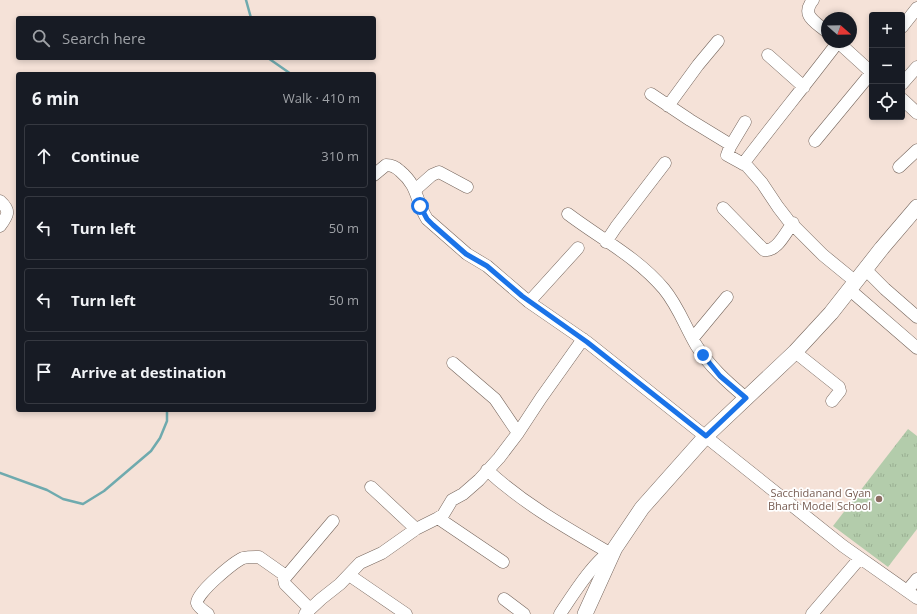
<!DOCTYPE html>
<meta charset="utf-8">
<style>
body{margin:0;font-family:"Open Sans",sans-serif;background:#20242c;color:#f1f3f6}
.controls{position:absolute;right:12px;top:12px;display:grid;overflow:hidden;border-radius:4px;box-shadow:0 2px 6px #0003}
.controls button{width:36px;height:36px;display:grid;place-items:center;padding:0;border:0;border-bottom:1px solid #363941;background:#171b24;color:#f1f3f6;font:20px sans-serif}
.compass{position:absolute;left:821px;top:12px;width:36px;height:36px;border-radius:50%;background:#171b24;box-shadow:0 2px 6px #0003;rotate:110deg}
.stop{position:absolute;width:12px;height:12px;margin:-9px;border:3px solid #1a73e8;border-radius:50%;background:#fff}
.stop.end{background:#1a73e8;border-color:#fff;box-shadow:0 1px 4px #0008}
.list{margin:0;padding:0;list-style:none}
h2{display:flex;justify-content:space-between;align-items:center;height:52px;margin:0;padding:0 16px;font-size:17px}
h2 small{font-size:13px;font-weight:400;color:#9ea1a6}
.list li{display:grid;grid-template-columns:26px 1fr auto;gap:12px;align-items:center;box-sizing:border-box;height:64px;margin:0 8px 8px;padding:0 8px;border:1px solid #363941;border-radius:4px}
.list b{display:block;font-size:15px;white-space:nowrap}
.list em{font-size:13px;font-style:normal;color:#9ea1a6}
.icon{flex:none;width:22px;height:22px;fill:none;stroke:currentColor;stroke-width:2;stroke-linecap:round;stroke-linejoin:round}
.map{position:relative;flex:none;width:917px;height:614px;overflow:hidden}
.search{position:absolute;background:#171b24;box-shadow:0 2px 6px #0003;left:16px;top:16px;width:360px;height:44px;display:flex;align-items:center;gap:10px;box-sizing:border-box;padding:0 14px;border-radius:4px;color:#9ea1a6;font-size:15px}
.panel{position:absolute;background:#171b24;box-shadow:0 2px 6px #0003;left:16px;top:72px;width:360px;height:340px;border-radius:4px}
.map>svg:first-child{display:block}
.grass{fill:url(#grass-tufts)}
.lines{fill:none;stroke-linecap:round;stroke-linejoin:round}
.stream{stroke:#6faaae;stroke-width:2.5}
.minor-casing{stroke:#75655c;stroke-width:13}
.major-casing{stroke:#75655c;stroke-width:16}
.minor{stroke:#fff;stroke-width:12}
.major{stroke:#fff;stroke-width:15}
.route{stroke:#1a73e8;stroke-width:5}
.education-dot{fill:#8d6e63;stroke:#fff;stroke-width:1.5}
.labels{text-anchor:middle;stroke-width:3.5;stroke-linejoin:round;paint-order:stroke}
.education-label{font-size:11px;fill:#785e54;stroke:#fff;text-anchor:end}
</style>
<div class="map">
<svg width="917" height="614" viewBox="0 0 917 614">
<defs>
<pattern id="grass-tufts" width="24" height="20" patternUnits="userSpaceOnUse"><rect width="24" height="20" fill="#b3ccab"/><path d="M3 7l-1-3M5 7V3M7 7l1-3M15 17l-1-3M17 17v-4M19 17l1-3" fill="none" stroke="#99ae92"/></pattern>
</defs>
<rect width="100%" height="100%" fill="#f5e2d8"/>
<path class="grass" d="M908,429L917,436V529L888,567L833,526Z"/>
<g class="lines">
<path class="stream" d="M246,0L251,18
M268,58L291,74
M0,473L47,490L63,499L83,504L104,491L151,451L160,438L167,421V410"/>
<defs>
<path id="minor" d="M813,0C800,16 816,22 827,32
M902,27L917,8
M838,42L872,73
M768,55L804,87
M902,84L917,67
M651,94L690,120L731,145
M902,99L917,113
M668,106L698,65L718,41
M745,122L730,147L727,155L747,166L762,183L778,207L788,220L823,255L856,282
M815,141L872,72
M743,164C774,123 807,83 838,42
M899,167L917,150
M374,175L386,165C392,165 396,167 400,171C419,187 415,200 427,219L467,254L487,266L529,302L587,342L843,546L917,598
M415,190L432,175L439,172L467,187
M0,201C11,211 8,215 0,226
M723,208L764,250C777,252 785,233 793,223
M568,214C601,239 637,257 664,289C678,306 685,326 696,345C709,366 727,382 746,398
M606,242L616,227L665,163
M865,269L885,289L917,317
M850,290L917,348
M529,302L578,248
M693,338L727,297
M795,352L839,387L840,391L832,401
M453,363L495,399L518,433
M487,470C524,504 565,527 608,552
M371,487L416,529
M438,518L503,562
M349,575L406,614
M907,591L917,579
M504,599L524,614
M310,609L285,584L284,579L333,521
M208,614C204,611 198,607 197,603C196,593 234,562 243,558C248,557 253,557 259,557L286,576
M305,614L321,599L340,584L360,563L382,553L416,529L438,518L443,515L452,500L463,494L479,480L499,458L518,433L541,398L583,339
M560,614C572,596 595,559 614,549
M812,614L860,558"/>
<path id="major" d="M585,614L615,548L642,508L706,436L795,352L831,313L882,248L917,207"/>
</defs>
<use href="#minor" class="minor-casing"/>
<use href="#major" class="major-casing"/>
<use href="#minor" class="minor"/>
<use href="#major" class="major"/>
</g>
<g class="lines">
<path class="route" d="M420,206L427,219L433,225L466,254L487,266L522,296L587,342L706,436L746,398L720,376L703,355"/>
</g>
<circle class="education-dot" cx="879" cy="499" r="4"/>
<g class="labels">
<g class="education-label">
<text x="871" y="497">Sacchidanand Gyan<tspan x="871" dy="13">Bharti Model School</tspan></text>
</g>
</g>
</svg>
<div class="controls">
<button>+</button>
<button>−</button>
<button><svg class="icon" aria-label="locate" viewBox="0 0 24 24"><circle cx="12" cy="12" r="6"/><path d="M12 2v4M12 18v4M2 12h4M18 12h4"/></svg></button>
</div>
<svg class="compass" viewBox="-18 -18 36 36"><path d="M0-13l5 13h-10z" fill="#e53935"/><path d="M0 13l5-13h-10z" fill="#9ea1a6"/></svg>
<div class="stop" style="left:420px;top:206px"></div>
<div class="stop end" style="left:703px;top:355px"></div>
<div class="search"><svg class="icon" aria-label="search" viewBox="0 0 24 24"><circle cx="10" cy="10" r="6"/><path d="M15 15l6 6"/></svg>Search here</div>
<section class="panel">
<h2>6 min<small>Walk · 410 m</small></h2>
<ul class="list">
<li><svg class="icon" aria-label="ahead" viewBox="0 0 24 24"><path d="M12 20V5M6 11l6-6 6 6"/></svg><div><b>Continue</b></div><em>310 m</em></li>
<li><svg class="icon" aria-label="left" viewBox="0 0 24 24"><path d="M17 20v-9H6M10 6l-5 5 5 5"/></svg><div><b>Turn left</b></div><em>50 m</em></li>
<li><svg class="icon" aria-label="left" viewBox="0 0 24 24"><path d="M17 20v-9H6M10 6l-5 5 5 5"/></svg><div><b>Turn left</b></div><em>50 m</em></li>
<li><svg class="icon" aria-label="arrive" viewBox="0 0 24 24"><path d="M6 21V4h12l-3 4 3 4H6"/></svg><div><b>Arrive at destination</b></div></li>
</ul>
</section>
</div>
